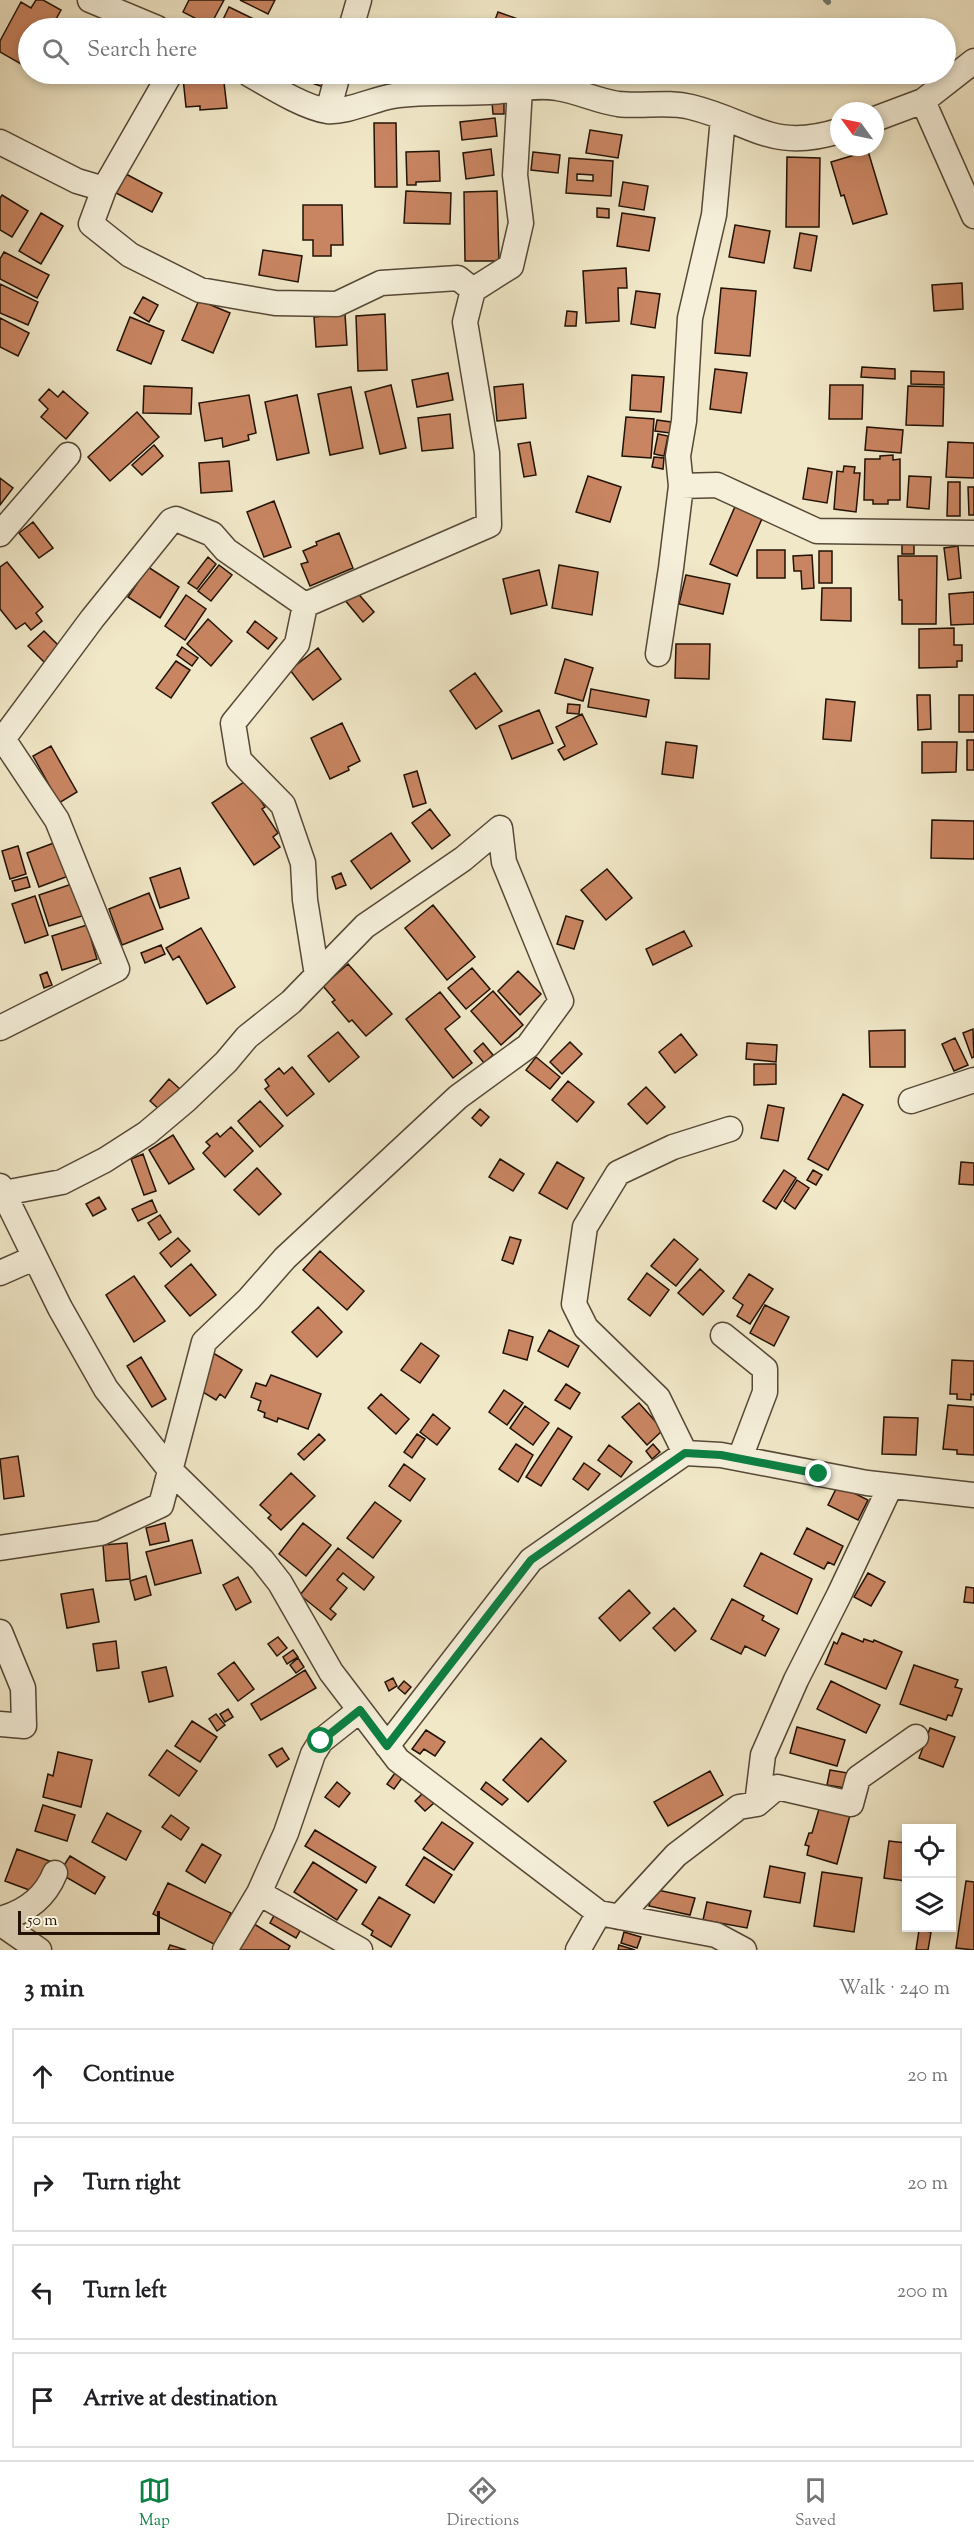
<!DOCTYPE html>
<meta charset="utf-8">
<style>
body{margin:0;font-family:"Sorts Mill Goudy",serif;background:#f2f2f2;color:#202124}
.controls{position:absolute;right:18px;bottom:18px;display:grid;overflow:hidden;border-radius:0px;box-shadow:0 3px 9px #0003}
.controls button{width:54px;height:54px;display:grid;place-items:center;padding:0;border:0;border-bottom:2px solid #e0e0e0;background:#fff;color:#202124;font:30px sans-serif}
.compass{position:absolute;left:830px;top:102px;width:54px;height:54px;border-radius:50%;background:#fff;box-shadow:0 3px 9px #0003;rotate:303deg}
.scale{position:absolute;left:18px;bottom:15px;width:142px;box-sizing:border-box;padding-left:6px;border:3px solid #221205;border-top:0;font-size:16px;line-height:21px;white-space:nowrap;color:#221205;-webkit-text-stroke:4px #f6f0db;paint-order:stroke}
.stop{position:absolute;width:18px;height:18px;margin:-14px;border:4px solid #0b8043;border-radius:50%;background:#fff}
.stop.end{background:#0b8043;border-color:#fff;box-shadow:0 2px 6px #0008}
.list{margin:0;padding:0;list-style:none}
h2{display:flex;justify-content:space-between;align-items:center;height:78px;margin:0;padding:0 24px;font-size:26px}
h2 small{font-size:20px;font-weight:400;color:#757577}
.list li{display:grid;grid-template-columns:39px 1fr auto;gap:18px;align-items:center;box-sizing:border-box;height:96px;margin:0 12px 12px;padding:0 12px;border:2px solid #e0e0e0;border-radius:0px}
.list b{display:block;font-size:22px;white-space:nowrap}
.list em{font-size:20px;font-style:normal;color:#757577}
.icon{flex:none;width:33px;height:33px;fill:none;stroke:currentColor;stroke-width:2;stroke-linecap:round;stroke-linejoin:round}
.map{position:relative;flex:none;width:974px;height:1950px;overflow:hidden}
.search{position:absolute;background:#fff;box-shadow:0 3px 9px #0003;left:18px;right:18px;top:18px;height:66px;display:flex;align-items:center;gap:15px;box-sizing:border-box;padding:0 21px;border-radius:33px;color:#757577;font-size:22px}
.sheet{height:510px;background:#fff}
nav{display:flex;justify-content:space-around;align-items:center;box-sizing:border-box;height:84px;border-top:2px solid #e0e0e0;background:#fff;font-size:16px;color:#757577}
nav a{display:grid;justify-items:center;gap:3px}
nav .on{color:#0b8043}
.map>svg:first-child{display:block}
.lines{fill:none;stroke-linecap:round;stroke-linejoin:round}
.stream{stroke:#6b7a72;stroke-width:6}
.building{fill:#c98562;stroke:#221205;stroke-width:1.5;fill-rule:evenodd}
.minor-casing{stroke:#564836;stroke-width:27}
.minor{stroke:#f6f0db;stroke-width:24}
.route{stroke:#0b8043;stroke-width:8}
</style>
<div class="map">
<svg width="974" height="1950" viewBox="0 0 974 1950">
<rect width="100%" height="100%" fill="#f1e8c8"/>
<filter id="stains"><feTurbulence type="fractalNoise" baseFrequency=".00333" numOctaves="4"/><feColorMatrix values="0 0 0 0 .2 0 0 0 0 .09 0 0 0 0 .02 0 0 0 .5 -.17"/></filter>
<radialGradient id="worn" r=".72"><stop offset=".6" stop-color="#630" stop-opacity="0"/><stop offset="1" stop-color="#630" stop-opacity=".3"/></radialGradient>
<g class="lines">
<path class="stream" d="M826,0L828,2"/>
</g>
<path class="building" d="M36,0H43L61,10L55,21L65,26L64,28H28V68L0,52V41L21,2L31,8Z
M189,0H224L210,26L183,12Z
M240,0H275L268,14Z
M229,7L260,22L257,28H219Z
M498,12L532,24L530,28H492Z
M458,20L485,28H455Z
M555,20L580,28H552Z
M223,74L227,108L200,110V106L186,107L183,78Z
M290,74H326V88L289,75Z
M362,74H410L411,80L363,83Z
M483,74H503L505,77L489,85Z
M504,101V114H493L492,102Z
M495,118L497,136L462,140L460,122Z
M374,123H396L397,187H375Z
M590,130L622,135L618,158L586,153Z
M491,149L494,175L466,179L463,153Z
M439,151L440,181L416,182V185H407L406,152Z
M868,151L887,214L853,224L844,195L841,196L831,162Z
M533,152L560,155L558,173L531,170Z
M787,157L820,158L819,227H786Z
M569,158L613,161L611,196L566,193ZM577,174L593,175V181L577,180Z
M126,174L162,193L152,212L116,193Z
M623,182L648,186L644,210L619,206Z
M406,191L451,193L450,224L404,223Z
M497,191L499,261H465L464,192Z
M2,195L28,211L12,237L0,230V198Z
M303,205H342L343,245H331V256H313V240H303Z
M597,208L609,209V218L597,217Z
M41,213L63,226L41,264L19,251Z
M622,213L655,218L649,251L617,246Z
M735,225L770,231L764,263L729,257Z
M800,233L817,236L811,271L794,268Z
M263,250L302,256L298,282L259,275Z
M4,252L49,275L37,298L0,279V259Z
M626,268L627,288H618L619,321L586,323L583,271Z
M962,283L963,309L934,311L932,285Z
M0,284L38,302L28,325L0,313Z
M721,288L756,291L750,356L715,353Z
M636,291L660,294L655,328L631,324Z
M143,297L158,305L149,322L134,313Z
M199,300L230,313L213,353L182,340Z
M567,311L577,312L576,326H565Z
M345,314L347,345L316,347L314,317Z
M385,314L387,370L358,371L356,316Z
M130,317L164,331L151,364L117,350Z
M0,318L29,333L18,356L0,347Z
M862,367L895,369V379L861,377Z
M715,369L747,373L741,413L710,409Z
M911,371L944,372V385L911,384Z
M448,373L453,400L417,407L412,380Z
M632,375L664,377L661,412L630,410Z
M523,384L526,418L497,421L494,387Z
M391,385L406,448L380,454L365,392Z
M830,385H863L862,419H829Z
M144,386L192,388L191,414L143,413Z
M908,386L944,387L943,426L906,425Z
M351,387L363,448L330,455L318,394Z
M49,389L58,397L63,391L88,413L66,439L41,417L48,409L39,400Z
M249,395L256,433L248,435L249,440L223,447L222,438L205,441L199,403Z
M297,395L309,453L277,460L265,402Z
M137,412L159,437L110,481L88,457Z
M450,414L453,448L422,451L418,418Z
M626,417L654,419L651,458L622,456Z
M657,420L671,422L670,433L655,431Z
M867,427L903,430L901,453L865,450Z
M658,434L668,436L664,456L654,454Z
M530,442L536,475L524,477L518,444Z
M948,442L974,443V478L946,477Z
M154,445L163,456L142,475L132,465Z
M893,455V460L900,459V500H888V504H873V500H864L865,459H880V456Z
M654,457L664,458L663,469L652,467Z
M229,461L232,491L201,493L199,463Z
M844,466L855,467L854,473H860L856,512L834,509L837,471L843,472Z
M808,468L832,472L827,503L803,499Z
M588,476L621,487L610,522L576,512Z
M909,476L931,477L929,509L907,507Z
M0,478L13,488L0,505Z
M948,482H960V516H947Z
M968,487H974V515H969Z
M274,501L291,547L264,557L247,512Z
M737,502L764,514L737,576L710,564Z
M33,522L53,548L39,558L19,533Z
M339,533L353,568L310,586L301,564L308,562L303,551L317,545L316,542Z
M902,540L914,541V554H902Z
M958,546L961,578L948,580L944,548Z
M757,550H785V578H757Z
M819,551H832V583H819Z
M812,555L814,588L802,589L801,571H794L793,556Z
M898,556H937L936,624H902V600H899Z
M208,557L216,564L197,589L188,583Z
M7,562L43,607L36,613L42,621L31,630L25,623L16,629L0,609V567Z
M219,565L232,575L211,601L198,591Z
M559,565L598,572L592,615L552,608Z
M148,567L179,587L160,618L128,597Z
M539,570L547,605L511,614L503,579Z
M686,575L730,584L723,614L679,604Z
M822,588H851V621L821,620Z
M355,590L374,612L363,622L344,599Z
M974,592V624L951,625L949,594Z
M186,595L206,609L185,640L165,626Z
M208,619L232,641L211,666L187,644Z
M255,621L277,638L268,649L247,632Z
M954,628V645H962V661H957V667L919,668V629Z
M44,631L61,648L48,657L50,658L45,663L28,646Z
M676,644H710L709,679L675,678Z
M182,647L198,658L192,666L177,655Z
M318,648L341,679L313,700L290,670Z
M565,659L593,668L583,701L555,693Z
M176,661L190,670L171,698L156,688Z
M475,673L502,711L476,729L450,691Z
M591,689L649,700L646,717L588,707Z
M917,695H930L931,729L918,730Z
M959,695H974V732H959Z
M826,699L855,702L851,741L823,739Z
M568,704L580,705L579,714L567,713Z
M539,710L553,743L512,759L499,726Z
M582,714L597,744L564,760L558,750L565,746L556,727Z
M342,723L360,761L348,767L349,770L330,779L311,738Z
M967,740H974V770H967Z
M666,742L697,746L693,778L662,774Z
M922,742H957L956,772L922,773Z
M51,746L77,792L59,803L33,756Z
M417,771L426,803L413,807L404,775Z
M247,780L265,807L262,809L278,833L273,837L280,847L254,865L212,803Z
M430,809L450,835L432,849L412,823Z
M932,820L974,821V859L931,858Z
M391,833L410,861L371,889L351,861Z
M59,841L71,875L39,887L27,853Z
M18,846L26,874L10,879L2,851Z
M180,868L189,898L160,908L150,878Z
M607,869L632,898L606,920L581,890Z
M341,873L346,885L336,889L332,877Z
M27,877L30,887L15,891L12,881Z
M75,883L85,915L49,926L39,895Z
M149,893L163,929L122,945L109,909Z
M35,896L48,935L25,943L12,904Z
M433,905L475,957L447,980L405,928Z
M566,916L583,921L574,949L557,944Z
M87,925L97,959L62,970L52,936Z
M201,928L235,987L207,1004L179,956L173,960L166,948Z
M684,931L692,946L653,965L646,949Z
M161,945L165,954L145,963L141,953Z
M348,964L392,1014L366,1036L352,1020L349,1022L332,1002L335,1000L323,986Z
M472,968L490,989L466,1009L448,988Z
M518,971L541,994L520,1015L498,991Z
M47,972L52,985L44,988L40,975Z
M493,991L523,1025L501,1045L471,1011Z
M440,992L460,1017L445,1029L472,1063L453,1078L406,1019Z
M973,1029L974,1057L972,1058L963,1033Z
M905,1030V1067H870L869,1031Z
M338,1032L359,1057L329,1082L308,1056Z
M681,1034L697,1055L675,1073L659,1052Z
M955,1038L968,1065L954,1071L942,1044Z
M570,1042L582,1054L562,1074L550,1062Z
M483,1043L493,1055L484,1063L474,1051Z
M747,1043L777,1045L776,1062L746,1059Z
M536,1057L560,1077L550,1089L526,1070Z
M754,1064H776V1084L754,1085Z
M292,1067L314,1094L287,1116L265,1089L269,1086L265,1080L279,1068L284,1074Z
M169,1079L181,1090L161,1111L150,1101Z
M568,1081L594,1102L577,1122L552,1100Z
M646,1087L665,1107L647,1124L628,1104Z
M843,1094L863,1105L828,1170L808,1159Z
M260,1101L283,1126L260,1147L238,1121Z
M768,1105L784,1108L778,1141L761,1138Z
M480,1109L489,1117L481,1126L472,1118Z
M231,1127L253,1151L225,1177L203,1153L210,1146L206,1142L217,1133L220,1137Z
M173,1135L194,1169L169,1184L149,1150Z
M143,1154L156,1191L144,1195L131,1159Z
M500,1159L524,1174L513,1191L489,1177Z
M557,1162L584,1178L567,1209L539,1193Z
M961,1162L974,1163V1185L959,1184Z
M257,1168L281,1194L259,1215L234,1190Z
M784,1170L796,1178L776,1209L763,1201Z
M813,1170L822,1175L816,1185L807,1180Z
M797,1180L809,1188L795,1209L784,1201Z
M99,1197L106,1209L93,1216L86,1204Z
M152,1200L157,1212L138,1221L132,1209Z
M160,1215L171,1232L159,1240L148,1223Z
M510,1237L521,1240L513,1264L502,1260Z
M178,1238L190,1251L171,1267L160,1253Z
M674,1239L698,1259L676,1286L651,1266Z
M320,1251L364,1291L347,1310L303,1270Z
M191,1264L216,1295L190,1316L165,1286Z
M700,1269L724,1291L703,1315L678,1293Z
M647,1273L669,1290L650,1316L628,1299Z
M749,1274L773,1289L750,1324L737,1316L743,1305L733,1298Z
M134,1276L165,1321L134,1342L106,1295Z
M765,1305L789,1317L774,1346L750,1333Z
M318,1307L342,1332L317,1357L292,1332Z
M509,1330L533,1337L527,1360L503,1353Z
M549,1330L579,1346L568,1367L538,1351Z
M421,1343L439,1356L420,1383L401,1370Z
M213,1353L242,1370L225,1398L220,1394L216,1400L201,1391Z
M141,1357L166,1399L152,1407L127,1366Z
M952,1360L974,1361V1395L971,1394V1400L957,1399V1394H950Z
M271,1375L321,1394L308,1429L278,1418L277,1422L264,1417L265,1413L258,1410L261,1401L251,1397L256,1383L266,1386Z
M566,1384L580,1393L570,1409L555,1400Z
M504,1390L523,1403L507,1425L489,1412Z
M381,1394L409,1419L396,1434L368,1408Z
M639,1403L663,1430L647,1445L622,1417Z
M948,1405L974,1407V1455L957,1454V1450L943,1449Z
M525,1406L549,1423L533,1445L510,1428Z
M433,1414L450,1428L437,1445L420,1432Z
M884,1417L918,1418L916,1455L882,1454Z
M558,1428L572,1437L541,1486L526,1477Z
M319,1434L325,1440L304,1460L298,1454Z
M417,1434L425,1439L412,1458L404,1452Z
M516,1444L533,1455L518,1482L499,1469Z
M653,1444L660,1452L652,1459L646,1451Z
M609,1445L632,1462L621,1477L598,1460Z
M18,1456L24,1496L4,1499L0,1459Z
M584,1463L600,1474L588,1490L573,1479Z
M404,1464L425,1479L410,1501L389,1486Z
M291,1473L315,1496L281,1530L268,1518L271,1515L260,1505Z
M838,1485L868,1500L858,1520L828,1505Z
M375,1502L401,1521L373,1558L347,1538Z
M165,1523L169,1541L150,1545L146,1528Z
M303,1523L331,1545L306,1576L279,1554Z
M807,1528L843,1546L834,1565L828,1562L824,1569L794,1554Z
M192,1540L201,1573L155,1585L146,1552Z
M127,1543L130,1579L106,1581L103,1545Z
M338,1548L374,1577L364,1590L343,1573L337,1580L347,1588L330,1609L336,1614L331,1620L300,1595Z
M761,1553L812,1579L797,1614L744,1586Z
M868,1573L885,1582L871,1606L854,1597Z
M146,1576L151,1595L135,1600L130,1581Z
M238,1577L251,1602L236,1610L223,1585Z
M966,1587L974,1588V1603L964,1602Z
M93,1589L99,1622L67,1628L61,1594Z
M629,1590L650,1613L620,1641L599,1618Z
M732,1599L764,1616L762,1620L779,1629L765,1656L745,1646L741,1654L711,1639Z
M674,1608L696,1631L675,1651L653,1628Z
M842,1633L863,1642L864,1639L873,1642L874,1640L902,1652L886,1689L825,1664L834,1642L837,1644Z
M278,1637L287,1648L277,1656L268,1644Z
M116,1641L119,1668L97,1671L93,1644Z
M293,1650L298,1657L287,1664L283,1657Z
M298,1658L304,1667L296,1673L290,1665Z
M234,1662L254,1689L238,1701L218,1674Z
M914,1665L958,1680L955,1687L962,1689L952,1716L948,1715L946,1720L900,1704Z
M166,1667L173,1696L149,1702L142,1672Z
M305,1670L316,1688L261,1720L251,1704Z
M393,1678L397,1686L389,1691L385,1682Z
M404,1681L411,1687L405,1694L398,1688Z
M831,1681L880,1705L866,1733L817,1709Z
M228,1709L233,1717L225,1722L220,1714Z
M216,1714L225,1725L217,1731L209,1719Z
M192,1721L217,1737L200,1762L175,1746Z
M797,1727L845,1740L837,1766L790,1753Z
M930,1728L955,1737L943,1767L919,1758Z
M426,1730L445,1742L435,1756L424,1749L420,1754L412,1749Z
M541,1738L566,1761L528,1802L503,1780Z
M282,1748L289,1759L277,1767L269,1755Z
M167,1750L197,1771L179,1796L149,1775Z
M58,1752L92,1760L81,1807L43,1797L48,1774L53,1776Z
M830,1770L848,1773L845,1788L827,1785Z
M710,1771L723,1795L668,1826L654,1802Z
M395,1773L402,1778L394,1789L387,1784Z
M337,1782L350,1793L339,1807L325,1797Z
M486,1782L508,1799L502,1805L481,1789Z
M423,1793L434,1803L425,1811L415,1801Z
M43,1805L75,1815L67,1841L35,1831Z
M819,1809L850,1815L837,1864L807,1855L809,1846L805,1845L809,1833H812Z
M107,1813L141,1831L126,1860L92,1842Z
M171,1815L189,1828L181,1840L162,1827Z
M442,1822L473,1843L454,1870L423,1849Z
M315,1830L376,1867L366,1883L305,1846Z
M889,1841L906,1843V1881L884,1878Z
M202,1844L221,1855L205,1883L186,1871Z
M17,1849L52,1862L40,1894L5,1881Z
M70,1856L105,1877L95,1894L59,1873Z
M424,1857L452,1875L434,1903L406,1885Z
M313,1862L357,1890L337,1920L294,1892Z
M770,1866L805,1873L800,1903L764,1897Z
M822,1872L862,1878L854,1932L814,1926Z
M966,1881L974,1882V1950L956,1948Z
M168,1883L231,1913L216,1945L153,1914Z
M653,1889L695,1898L690,1915L649,1906Z
M379,1897L410,1915L391,1947L371,1935L373,1931L362,1924Z
M707,1902L751,1911L747,1928L703,1920Z
M277,1910L304,1924L296,1938L270,1923Z
M254,1924L290,1946L288,1950H238Z
M919,1930L931,1932L928,1950H916Z
M624,1932L641,1937L637,1948L621,1943Z
M170,1945L186,1950H168Z
M619,1945L635,1950H618Z"/>
<g class="lines">
<defs>
<path id="minor" d="M90,0L157,28
M351,28L359,0
M249,74C270,86 303,107 327,111C346,113 374,99 393,96C425,91 457,94 489,92C511,91 534,84 557,88C578,91 597,101 618,104C643,107 667,101 691,107C752,122 771,152 839,131
M923,101L974,216
M328,111L338,74
M723,118L714,215L690,318L684,421L678,456L681,486L717,485L817,531L974,533
M875,119L923,101L974,61
M0,142L77,181L104,189L170,74
M104,189L91,224L130,255L200,290L275,303L337,304L381,283L458,278L473,290
M0,534L68,455
M305,605L297,644L233,723L239,760L283,805L303,863L305,900L317,975
M658,654L671,568L681,486
M0,743L92,619L171,521L176,519L212,534L226,550L305,605L489,525L487,453L465,322L473,290L511,266L521,223L515,175L520,88
M0,1028L117,969L57,820L3,739
M911,1101L974,1080
M0,1186L60,1308L106,1389L171,1471L262,1560L280,1583L331,1672L398,1760L599,1913L716,1935L744,1950
M0,1273L34,1258
M723,1335L765,1369V1392L740,1458
M685,1453L658,1398L586,1328L574,1304L585,1227L618,1173L673,1147L730,1129
M0,1548L101,1533L161,1505L204,1342L249,1299L285,1258L458,1097L528,1046L561,1001L504,862L500,828L463,859L365,926L291,1002L247,1037L226,1062L185,1101L147,1133L105,1160L62,1182L4,1193
M0,1632L23,1688L24,1726L0,1724
M387,1746L531,1560L685,1453L721,1455L867,1483L974,1495
M757,1804L763,1755L796,1680L839,1595L890,1487
M259,1893L360,1950
M619,1917L676,1855L739,1807L757,1804L777,1787L851,1804L858,1778L916,1737
M0,1919C26,1912 45,1898 55,1873
M0,1923L39,1950
M225,1950L259,1893L286,1833L313,1754L321,1741L360,1710
M578,1950L599,1913"/>
</defs>
<use href="#minor" class="minor-casing"/>
<use href="#minor" class="minor"/>
</g>
<g class="lines">
<path class="route" d="M321,1741L360,1710L387,1746L531,1560L685,1453L721,1455L819,1474"/>
</g>
<rect width="100%" height="100%" filter="url(#stains)"/>
<rect width="100%" height="100%" fill="url(#worn)"/>
</svg>
<div class="controls">
<button><svg class="icon" aria-label="locate" viewBox="0 0 24 24"><circle cx="12" cy="12" r="6"/><path d="M12 2v4M12 18v4M2 12h4M18 12h4"/></svg></button>
<button><svg class="icon" aria-label="layers" viewBox="0 0 24 24"><path d="M12 4l9 5-9 5-9-5zM3 14l9 5 9-5"/></svg></button>
</div>
<svg class="compass" viewBox="-18 -18 36 36"><path d="M0-13l5 13h-10z" fill="#e53935"/><path d="M0 13l5-13h-10z" fill="#757577"/></svg>
<div class="scale">50 m</div>
<div class="stop" style="left:321px;top:1741px"></div>
<div class="stop end" style="left:819px;top:1474px"></div>
<div class="search"><svg class="icon" aria-label="search" viewBox="0 0 24 24"><circle cx="10" cy="10" r="6"/><path d="M15 15l6 6"/></svg>Search here</div>
</div>
<section class="sheet">
<h2>3 min<small>Walk · 240 m</small></h2>
<ul class="list">
<li><svg class="icon" aria-label="ahead" viewBox="0 0 24 24"><path d="M12 20V5M6 11l6-6 6 6"/></svg><div><b>Continue</b></div><em>20 m</em></li>
<li><svg class="icon" aria-label="right" viewBox="0 0 24 24"><path d="M7 20v-9h11M14 6l5 5-5 5"/></svg><div><b>Turn right</b></div><em>20 m</em></li>
<li><svg class="icon" aria-label="left" viewBox="0 0 24 24"><path d="M17 20v-9H6M10 6l-5 5 5 5"/></svg><div><b>Turn left</b></div><em>200 m</em></li>
<li><svg class="icon" aria-label="arrive" viewBox="0 0 24 24"><path d="M6 21V4h12l-3 4 3 4H6"/></svg><div><b>Arrive at destination</b></div></li>
</ul>
</section>
<nav>
<a class="on"><svg class="icon" aria-label="map" viewBox="0 0 24 24"><path d="M3 6l6-2 6 2 6-2v14l-6 2-6-2-6 2zM9 4v14M15 6v14"/></svg>Map</a>
<a><svg class="icon" aria-label="directions" viewBox="0 0 24 24"><path d="M12 3l9 9-9 9-9-9zM9 14v-3h6M13 9l2 2-2 2"/></svg>Directions</a>
<a><svg class="icon" aria-label="saved" viewBox="0 0 24 24"><path d="M7 4h10v16l-5-4-5 4z"/></svg>Saved</a>
</nav>
